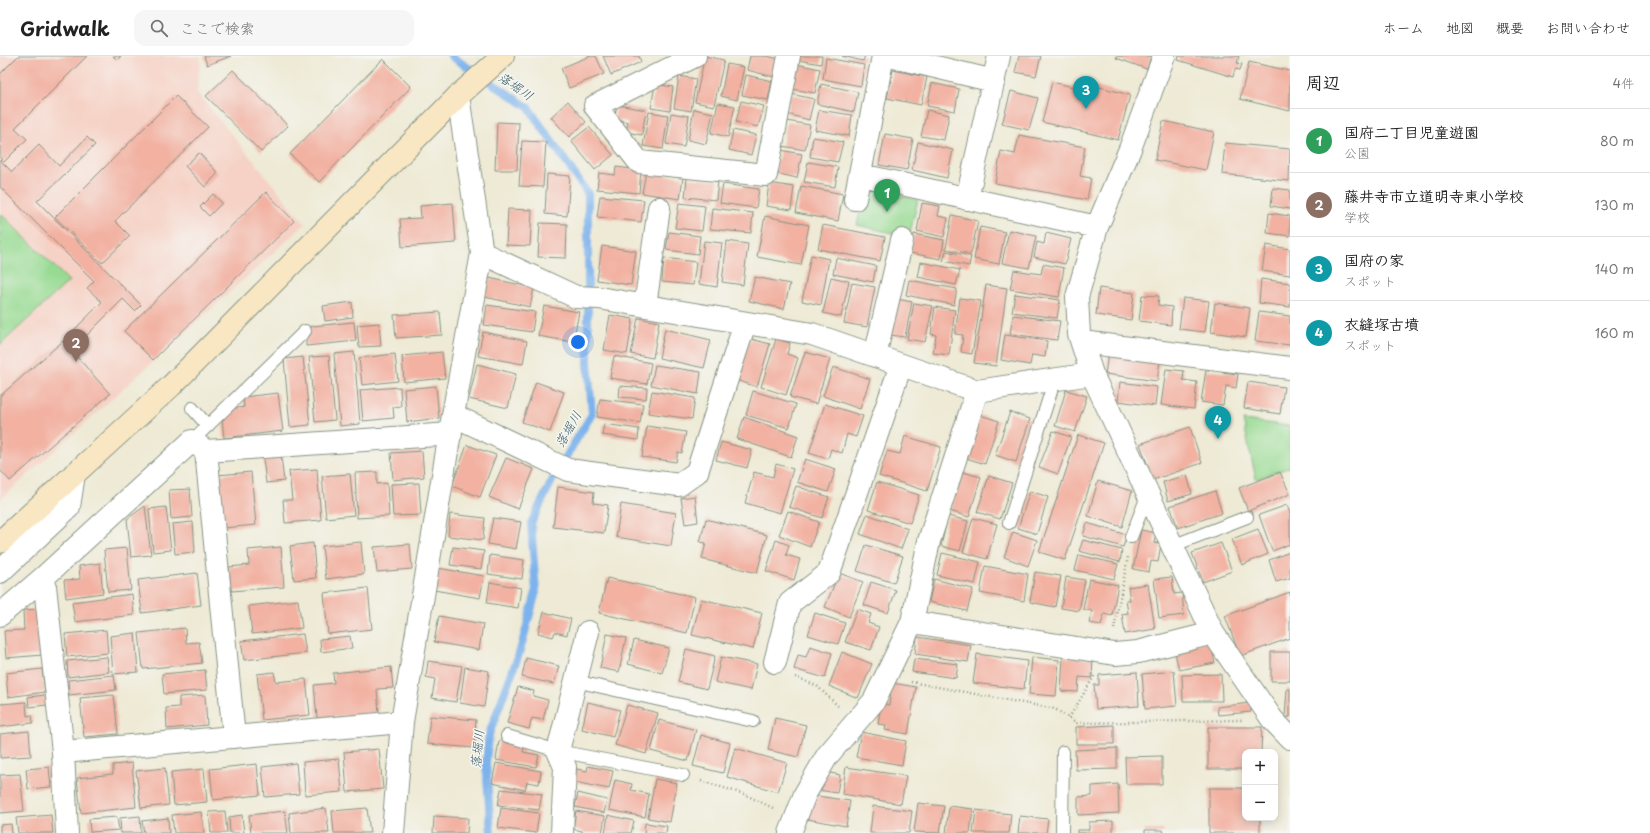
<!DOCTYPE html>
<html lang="ja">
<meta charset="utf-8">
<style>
body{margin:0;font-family:"Playpen Sans","Klee One",sans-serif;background:#f6f6f6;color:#222}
.controls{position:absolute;right:12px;bottom:12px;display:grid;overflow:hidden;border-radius:8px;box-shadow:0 2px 10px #0003}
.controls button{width:36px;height:36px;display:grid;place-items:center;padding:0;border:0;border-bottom:1px solid #e0e0e0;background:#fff;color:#222;font:20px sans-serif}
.you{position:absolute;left:578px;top:286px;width:14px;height:14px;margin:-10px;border:3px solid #fff;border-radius:50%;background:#1a73e8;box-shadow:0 0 0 6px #1a73e833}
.badge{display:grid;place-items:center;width:26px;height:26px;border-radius:50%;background:#b45309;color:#fff;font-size:13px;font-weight:700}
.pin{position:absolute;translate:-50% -33px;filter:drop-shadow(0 1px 2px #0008)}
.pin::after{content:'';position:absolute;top:21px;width:14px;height:12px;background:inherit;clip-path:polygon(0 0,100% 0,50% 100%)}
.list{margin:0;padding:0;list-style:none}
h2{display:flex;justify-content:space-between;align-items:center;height:52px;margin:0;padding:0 16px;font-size:17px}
h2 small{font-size:13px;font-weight:400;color:#767676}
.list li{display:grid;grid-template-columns:26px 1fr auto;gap:12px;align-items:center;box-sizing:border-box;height:64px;padding:0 16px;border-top:1px solid #e0e0e0}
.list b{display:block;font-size:15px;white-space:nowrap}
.list p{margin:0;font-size:13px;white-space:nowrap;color:#767676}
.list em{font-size:13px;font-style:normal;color:#767676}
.icon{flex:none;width:22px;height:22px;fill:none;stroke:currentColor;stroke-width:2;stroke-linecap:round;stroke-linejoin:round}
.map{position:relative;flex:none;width:1290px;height:777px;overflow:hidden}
header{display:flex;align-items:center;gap:24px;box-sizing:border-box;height:56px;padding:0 20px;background:#fff;border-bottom:1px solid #e0e0e0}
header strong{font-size:19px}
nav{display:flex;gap:22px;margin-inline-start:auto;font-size:14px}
.search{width:280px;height:36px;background:#f6f6f6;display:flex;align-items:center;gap:10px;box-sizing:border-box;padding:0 14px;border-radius:12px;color:#767676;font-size:15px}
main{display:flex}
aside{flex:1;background:#fff}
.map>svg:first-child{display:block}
.built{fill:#f6d1c5}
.green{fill:#97da92;stroke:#5b8c63}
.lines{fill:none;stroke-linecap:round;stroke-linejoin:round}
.stream{stroke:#7db3ec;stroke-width:8}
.building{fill:#f2b1a1}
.lane-casing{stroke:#869484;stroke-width:14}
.street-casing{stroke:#869484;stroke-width:24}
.secondary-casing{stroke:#869484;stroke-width:24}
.path{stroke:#869484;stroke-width:2.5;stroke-dasharray:1 3;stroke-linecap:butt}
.lane{stroke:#fff;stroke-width:12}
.street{stroke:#fff;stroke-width:22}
.secondary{stroke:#f9e7c3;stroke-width:22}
.labels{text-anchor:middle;stroke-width:3;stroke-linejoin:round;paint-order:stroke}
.water-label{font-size:13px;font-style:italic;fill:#365a62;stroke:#f6f6f2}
</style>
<header>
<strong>Gridwalk</strong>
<div class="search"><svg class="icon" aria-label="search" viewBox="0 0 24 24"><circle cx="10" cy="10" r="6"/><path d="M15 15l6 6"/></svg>ここで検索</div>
<nav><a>ホーム</a><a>地図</a><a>概要</a><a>お問い合わせ</a></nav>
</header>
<main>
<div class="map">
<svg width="1290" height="777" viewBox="0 0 1290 777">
<rect width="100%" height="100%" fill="#f6f6f2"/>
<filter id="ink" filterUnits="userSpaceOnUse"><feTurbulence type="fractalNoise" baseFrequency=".025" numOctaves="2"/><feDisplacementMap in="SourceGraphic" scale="8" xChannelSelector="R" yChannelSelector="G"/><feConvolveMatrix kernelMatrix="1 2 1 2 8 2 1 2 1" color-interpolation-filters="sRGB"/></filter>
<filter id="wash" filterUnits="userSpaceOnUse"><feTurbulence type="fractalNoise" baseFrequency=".012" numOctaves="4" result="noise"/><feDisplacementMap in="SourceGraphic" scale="16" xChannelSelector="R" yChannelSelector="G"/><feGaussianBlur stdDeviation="0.9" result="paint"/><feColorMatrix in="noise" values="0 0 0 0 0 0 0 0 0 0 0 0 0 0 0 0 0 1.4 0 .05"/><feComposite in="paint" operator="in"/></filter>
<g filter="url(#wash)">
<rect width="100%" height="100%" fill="#eeead5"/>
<path class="built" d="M0,0H201L197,36L305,168L0,444Z"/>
<path class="green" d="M865,132L918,144L909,181L857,169Z
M0,157L69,225L0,289Z
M1243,364L1290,370V411L1256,423Z"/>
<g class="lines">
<path class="stream" d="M451,0L528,51L588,138V307L592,358L555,419L531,467L536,536L520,595L489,678L486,707L491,777"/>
</g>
<g id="blocks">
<path class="building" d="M18,0H87L15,72L27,83L4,106L0,102V18Z
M113,0H121L117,4Z
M204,0H231L207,9Z
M590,0H596L604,18L569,32L561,12Z
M603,0H639L641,6L611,19Z
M705,0L724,4L714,50L695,46Z
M750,0H767L779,3L774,21L747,14Z
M799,0H822L821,8L798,4Z
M842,0H865L863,5Z
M1019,0H1041L1036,20L1015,16Z
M1116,0H1151L1147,13L1116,2Z
M1179,0H1239L1237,7L1242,8L1240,14L1235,13L1233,21L1178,4Z
M826,2L864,9L861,30L823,23Z
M383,3L411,31L319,126L290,98Z
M1249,6L1290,15V55L1240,43Z
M727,8L744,11L737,44L721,40Z
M796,8L820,13L815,37L792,33Z
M233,14L288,70L261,96L206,40Z
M893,14L927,21L921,49L887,42Z
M746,19L772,25L768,44L742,39Z
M679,20L696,23L691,55L674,52Z
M1052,26L1094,36L1096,30L1130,39L1118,84L1042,66Z
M932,27L959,33L955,55L927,50Z
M655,28L673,31L670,55L651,52Z
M821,28L858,36L854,56L817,48Z
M1011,35L1038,42L1029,74L1002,68Z
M791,38L814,43L809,64L787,58Z
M176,40L208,71L115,165L130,180L102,207L55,161Z
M568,45L586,66L569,81L551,61Z
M741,45L764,50L758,71L736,66Z
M718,47L735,50L728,81L711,77Z
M617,49L646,54L642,79L626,76L628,66L614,63Z
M694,53L713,57L706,88L688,84Z
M819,54L852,59L849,80L815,74Z
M927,54L949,59L944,84L921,80Z
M649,56L668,59L663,93L643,90Z
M671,57L689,60L684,91L666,88Z
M787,65L810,69L805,94L782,90Z
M1163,65L1214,76L1206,114L1155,104Z
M497,66L519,67L517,114H495Z
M589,71L613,99L595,114L571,85Z
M733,74L756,79L751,99L729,94Z
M885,78L913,83L907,114L879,109Z
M1019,79L1085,91L1080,120L1091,122L1087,144L995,127L1001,95L1015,98Z
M87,81L95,89L37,145L141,249L135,255L123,243L79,287L70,278L102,246L87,232L94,225L0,131V104L12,116L39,89L59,110Z
M813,81L843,86L838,106L810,101Z
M522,85L546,86L543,131L519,130Z
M918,86L953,94L947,122L912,114Z
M1225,87L1290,93L1289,125L1222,118Z
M780,94L802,98L797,122L775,117Z
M199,97L218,117L205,131L185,110Z
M808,106L838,111L835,131L804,126Z
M616,111L641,114L639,137L597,133L599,117L615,119Z
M646,116L683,121L680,143L642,137Z
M547,118L570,120L567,160L545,158Z
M687,122L718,125L716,144L685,141Z
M769,127L794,131L791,154L766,150Z
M723,128L759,133L756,152L720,147Z
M801,130L843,138L838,165L796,157Z
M1273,132L1290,134V153L1271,150Z
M266,136L294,165L153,304L124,275Z
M213,138L222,147L209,160L200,151Z
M600,140L644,144L641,166L597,161Z
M453,147L456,187L402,191L400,163L421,162L420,150Z
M679,147L705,150L702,175L675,172Z
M922,147L940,150L938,160L948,162L944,181L917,175Z
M712,152L753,157L751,177L710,173Z
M508,153L532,154L530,190L506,189Z
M1269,157L1290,160V180L1267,177Z
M952,159L978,165L971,198L946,193Z
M765,160L809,169L801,209L757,201Z
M540,167L567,168L566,202L538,201Z
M823,169L885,181L880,205L818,193Z
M980,171L1005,176L999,208L974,203Z
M1009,174L1036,180L1029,212L1002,207Z
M669,176L700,180L698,198L666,194Z
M1046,177L1071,183L1065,208L1034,201L1037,186L1044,188Z
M914,178L944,184L941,203L910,197Z
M704,185L722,187L717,231L699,228Z
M727,185L748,188L743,229L722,226Z
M1266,189L1290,193V219L1262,215Z
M602,190L636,195L631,229L597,224Z
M946,195L971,200L969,210L943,205Z
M811,199L829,203L821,249L802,245Z
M664,202L696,206L693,229L662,226Z
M836,202L876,210L873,226L833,218Z
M921,206L960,214L956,229L918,221Z
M1043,208L1064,212L1059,241L1010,233L1014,214L1041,218Z
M755,221L790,228L784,253L749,245Z
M831,221L849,225L841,261L823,257Z
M489,222L534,232L530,251L485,241Z
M1261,223L1290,227V251L1259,247Z
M909,224L957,233L954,249L906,239Z
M852,227L875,231L867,271L844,267Z
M986,229L1007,232L996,310L974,307Z
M1099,232L1134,237L1131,264L1096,259Z
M1015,238L1060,244L1057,262L1012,256Z
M1142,239L1159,240L1158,249L1172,251L1171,269L1139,265Z
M960,242L981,245L972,298L961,296L963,279L955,278Z
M1183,242L1209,245L1205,276L1179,273Z
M897,243L912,246L905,281L890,279Z
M352,246L353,261L325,265L323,250Z
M914,247L933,250L925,286L907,283Z
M1215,247L1250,252L1246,281L1211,276Z
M487,249L535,256L532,276L484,269Z
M544,250L579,256L573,286L538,280Z
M935,251L955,254L949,299L933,297L936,279L931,278Z
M440,256L442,279L396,282L394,259Z
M1259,256L1290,260V289L1255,285Z
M610,259L633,263L627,298L604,294Z
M1013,259L1060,265L1057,284L1010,278Z
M638,262L659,266L653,302L631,298Z
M354,266L356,285L306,290V280L312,270Z
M379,267L381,290L359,291L357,269Z
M665,273L711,284L704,312L659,302Z
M483,276L527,285L523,308L478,300Z
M1005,279L1047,285L1045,301L1032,299L1030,309L1001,304Z
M751,283L770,288L757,331L733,323Z
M776,283L790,287L787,298L798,302L786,339L761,331Z
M63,285L110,338L10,425L0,414V340Z
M354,296L360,368L340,370L334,298Z
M442,296L445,322L404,326L402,300Z
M805,296L830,303L816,348L790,341Z
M395,298L398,325L362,329L359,302Z
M1108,298L1160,305L1157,325L1105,318Z
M329,300L335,364L315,366L309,301Z
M614,300L651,307L647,328L610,322Z
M303,301L310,369L290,371L284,303Z
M477,308L516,318L508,352L469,343Z
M655,309L701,316L698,338L651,329Z
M833,311L870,323L860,353L823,340Z
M1166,313L1184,315L1183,324L1197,326L1194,353L1161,349Z
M1206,314L1238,318L1236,332L1226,330L1223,349L1201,346Z
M536,326L564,336L550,376L522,366Z
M1120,326L1157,331L1155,350L1118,345Z
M1248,326L1284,331L1280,358L1244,352Z
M436,330L439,362L407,366L404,333Z
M620,330L647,332L646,343L619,341Z
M400,331L401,350L393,351L394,362L363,365L360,334Z
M1066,334L1087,340L1075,376L1055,370Z
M652,335L695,342L692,363L648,357Z
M753,335L796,348L789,372L746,359Z
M278,337L283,375L224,382L222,362L229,353L244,351L243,341Z
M600,343L643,348L640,367L597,361Z
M825,348L863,360L856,381L847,378L842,397L831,393L828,403L809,397Z
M1010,356L1030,363L1016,406L995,399Z
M980,359L999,365L985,408L966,402Z
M744,361L798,380L791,401L737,383Z
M604,368L639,373L638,384L602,379Z
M647,370L686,376L682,397L678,396L676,406L642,401Z
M1190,371L1202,407L1153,424L1140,388Z
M1053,375L1071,381L1058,418L1039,411Z
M1078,379L1104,387L1065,504L1039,496Z
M905,380L941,391L927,435L879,420L887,395L900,398Z
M721,386L752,394L747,412L716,404Z
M467,389L496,399L480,441L452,430Z
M422,395L424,421L393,424L391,397Z
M281,400L284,425L266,427L263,402Z
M506,402L534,413L518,453L489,441Z
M805,403L836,413L828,436L797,426Z
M776,408L793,413L780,457L745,447L754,416L773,421Z
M317,413L321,464L285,467L283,444H292L289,415Z
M251,416L256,469L223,472L218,419Z
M377,416V428L387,427L389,460L357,462L355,417Z
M963,416L981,421L969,461L950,455Z
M1280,416L1290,438L1248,455L1239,432Z
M350,418L354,459L326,462L322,420Z
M1187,419L1192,438L1168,445L1163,426Z
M989,420L1012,427L1000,463L977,456Z
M1098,425L1132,435L1122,471L1088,460Z
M877,426L919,439L910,467L868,454Z
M419,427L421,459L393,460L391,428Z
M796,430L829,441L822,462L789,451Z
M558,431L594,436L593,447L608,449L604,477L553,471Z
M190,433L192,461L171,463L169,434Z
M1030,435L1048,441L1037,478L1018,472Z
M1215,435L1222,457L1178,472L1170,450Z
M695,440L698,466L685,468L681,442Z
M621,448L676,457L671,490L616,481Z
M1287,449L1290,457V488L1272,495L1259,459Z
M145,450L151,499L131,501L127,463Z
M166,451L171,494L153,496L149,453Z
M788,455L819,466L810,491L779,479Z
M450,458L485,462L483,484L448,480Z
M867,458L908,473L901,493L860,478Z
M948,460L968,465L960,495L941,490Z
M493,462L521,466L516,493L488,488Z
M973,462L997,468L987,503L963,496Z
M706,463L767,479L757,517L702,503L706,487L700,486Z
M193,466L195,496L175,498L172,468Z
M1087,467L1127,479L1123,491L1083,480Z
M1258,473L1268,498L1242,509L1232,483Z
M1141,474L1156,477L1154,487L1161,488L1158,506L1151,505L1149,516L1133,513Z
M1013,476L1037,484L1028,510L1004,501Z
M776,484L789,489L786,499L800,503L794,524L766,515Z
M1083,484L1122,494L1120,506L1079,495Z
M361,486L364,518L326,523L322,490Z
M313,487L316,522L294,524L290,490Z
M1221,487L1232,515L1203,526L1192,497Z
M410,488L412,513L377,516L374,491Z
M866,489L903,500L894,527L857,515Z
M281,491L284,531L231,535L229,511L249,509L248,494Z
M453,491L484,495L481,513L450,509Z
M127,492L131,534L108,536L104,494Z
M1290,496V522L1276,526L1269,504Z
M942,497L980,506L975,528L937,519Z
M490,499L524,504L522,523L488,518Z
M1079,499L1118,508L1114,523L1075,514Z
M100,507L103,537L66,542L64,524L80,523L79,510Z
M985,510L1028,518L1024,545L980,537Z
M438,512L484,520L480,542L434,534Z
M1035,516L1061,520L1055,551L1030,546Z
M197,517L201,549L142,557L138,524Z
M839,517L863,526L849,561L825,551Z
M1066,521L1085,524L1079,555L1061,552Z
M1172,521L1174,538L1182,537L1184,559L1159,562L1154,523Z
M607,522L695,541L687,577L599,557Z
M934,523L973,533L967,555L929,546Z
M1089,523L1118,529L1112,560L1104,558L1101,569L1089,567L1092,555L1083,553Z
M490,526L521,532L518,552L487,547Z
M871,526L896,534L888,557L864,549Z
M1148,528L1155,573L1125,578L1122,558L1128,557L1126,544H1130L1128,531Z
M368,532L372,573L328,578L324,537Z
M1290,536V582L1240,600L1225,560Z
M132,538L134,559L75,566L72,546Z
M701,543L762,557L753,593L692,579Z
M298,544L302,572L252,578L249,550Z
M39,553L43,599L6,602L4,575L24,574L23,554Z
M857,553L871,558L868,567L879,571L871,594L845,586Z
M544,556L571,563L567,579L555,576L553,581L538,577Z
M815,557L845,567L838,588L808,579Z
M439,560L483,568L479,594L434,586Z
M185,572L186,587L199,586L202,607L143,613L139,577Z
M106,574L108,597L67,601L65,578Z
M135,577L138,616L113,618L110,580Z
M303,578L306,597L244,604L241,585Z
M607,578L626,582L619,616L600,612Z
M350,580L352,592L321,596L320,583Z
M917,581L971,589L968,606L915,598Z
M634,584L669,592L662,617L628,608Z
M1210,585L1215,607L1179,614L1174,592Z
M810,590L832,597L825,622L794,613L798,599L806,601Z
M686,593L715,600L707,633L678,626Z
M842,596L872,608L858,642L829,630Z
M1271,596H1290V625H1271Z
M977,598L1027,605L1024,633L973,627Z
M107,601L109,616L68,621L67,605Z
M721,601L757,608L751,634L715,626Z
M1032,601L1059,604L1056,640L1029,638Z
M1063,601L1093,603L1092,622L1079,621L1078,636L1061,635Z
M526,602L559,610L554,628L522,621Z
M914,603L958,608L956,622L912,616Z
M428,605L462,610L456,646L432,642L435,623L426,621Z
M391,611L393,632L377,633L379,657L317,662L314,629L334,627L333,617Z
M465,611L489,615L484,651L460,647Z
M42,613L45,636L8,641L6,617Z
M205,614L207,634L164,638L162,618Z
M1174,615L1177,650L1145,653L1142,618Z
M274,616L276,626L306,623L310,659L262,664L257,618Z
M1137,616L1139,650L1096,653L1094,629H1099V619Z
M1221,618L1222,645H1183L1182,619Z
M114,619L116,634L69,639L68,624Z
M892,627L916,631L908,678L885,674L886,669L878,668L881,648L889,649Z
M518,631L534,635L533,640L548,644L543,664L532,662L529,673L507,667Z
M1287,633H1290V661H1285Z
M46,639L47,649L29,651L28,641Z
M114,639L118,678L84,681L80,642Z
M205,639L207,669L167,673L166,652L179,651V641Z
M26,646L27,660L32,659L33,667L0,671V648Z
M588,646L620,654L613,681L582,673Z
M1250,647L1251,656L1218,659L1217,651Z
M627,649L658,657L646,698L615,689Z
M430,660L476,664L474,692L427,688Z
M775,662L806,669L798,701L768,694Z
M659,664L696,674L688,705L651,695Z
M1114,669V688H1076V671Z
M1208,671H1262L1261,696H1245V713H1208Z
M29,675L31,700L0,702V678Z
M861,676L906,685L902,709L856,701Z
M701,679L730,687L723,717L693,710Z
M499,685L524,690L523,696L539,699L536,711L496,704Z
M735,692L787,707L778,736L727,721Z
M1117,692V713L1076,714L1075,694Z
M379,693L383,733L347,736L344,696Z
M1162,700V728H1126L1125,701Z
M339,703L342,736L305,739L303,706Z
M132,707L136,751L81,757L77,722L113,718V709Z
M296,707L299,738L265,741L262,711Z
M496,707L541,715L539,728L527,726L525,734L492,727Z
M257,708L260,739L213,744L210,713Z
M588,710L613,715L609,733L574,726L577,713L587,715Z
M49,711L51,731L28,733L26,713Z
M846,711L906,720L901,748L842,738Z
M165,712L169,749L141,752L136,715Z
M204,713L207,746L174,749L171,716Z
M821,715L840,719L837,737L818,734Z
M20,718L24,755L0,757V719Z
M655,723L677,727L670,766L648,762Z
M615,724L632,728L631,734L649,738L645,761L609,754Z
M1118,728L1119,757L1078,759V741L1092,740V730Z
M1209,732H1245V762H1260V777H1209Z
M501,733L542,738L539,754L498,749Z
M578,737L607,744L604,757L575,751Z
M811,739L850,745L846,770L807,763Z
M918,747L944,750L940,777L914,776Z
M873,750L912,755L909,777H870Z
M949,750L973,753L970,777H946Z
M326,752L329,777H291L289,757Z
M367,752L370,777H334L332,755Z
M501,752L539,757L536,777L498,772Z
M976,754L1011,758L1009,777H973Z
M225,755L227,777H211L209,756Z
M285,755L288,777H251L249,759Z
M576,755L605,760L602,777H582V775L573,773Z
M201,756L204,777H174L172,759Z
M51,759L53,777H18L16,762Z
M242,759L244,777H230L229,761Z
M608,759L634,765L631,777H605Z
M140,760L141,777H121L120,762Z
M434,760L468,762L467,777H433Z
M1020,760L1048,763L1046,777H1018Z
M117,761L119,774L90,776L89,763Z
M168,762L169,777H144L142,765Z
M1113,765V777H1077V774H1089V766Z
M645,767L667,770L666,777H644Z
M11,768L12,777H0V769Z
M1145,774H1163L1164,777H1145Z"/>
</g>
</g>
<g filter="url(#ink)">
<use href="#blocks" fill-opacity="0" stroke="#869484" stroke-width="1"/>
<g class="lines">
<defs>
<path id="lane" d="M192,352L208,370
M192,385L305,275
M1009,467L1055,323
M1131,481L1148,438
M1172,490L1247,461
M575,625L753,665
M507,680L558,695L683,719
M1062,777L1063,696"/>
<path id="street" d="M695,0L595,50L639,106L766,119L789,0
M890,0L994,25
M1164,0L1130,93L1097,171L1077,241L1079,278L1092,318L1213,577L1272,663L1290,682
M861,119L1097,171
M855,143L883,0
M967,143L999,0
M482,197L576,241L599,242L812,278L977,335L1092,318
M645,250L659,152
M1082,286L1290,312
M875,300L902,184
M453,359L568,414L679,429L697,416L745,267
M206,395L234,681
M0,516L69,451L74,418
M44,521L63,696L67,777
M0,559L44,521L192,385L206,395L451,378
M912,566L1115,598L1138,596L1213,577
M775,606L790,547L829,517L901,309
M63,696L402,666
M393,777L402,666L453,359L482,197L458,40
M562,777L565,711L558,695L588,576
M790,777L805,738L827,700L874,645L912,566L929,485L977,335"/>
<path id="secondary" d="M0,486L171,330L458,40L503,0"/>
</defs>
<use href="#lane" class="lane-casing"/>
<use href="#street" class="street-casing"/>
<use href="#secondary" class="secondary-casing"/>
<path class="path" d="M1114,573L1128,501
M795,621L817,630L838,650
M911,626L1055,653L1077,667L1243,664
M1069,662L1095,619
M701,725L744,738L773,752"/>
<use href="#lane" class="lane"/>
<use href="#street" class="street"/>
<use href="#secondary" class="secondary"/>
</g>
</g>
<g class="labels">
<g class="water-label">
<text transform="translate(516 30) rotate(35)" y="5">落堀川</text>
<text transform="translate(568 373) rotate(-60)" y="5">落堀川</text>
<text transform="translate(477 693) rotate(-84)" y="5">落堀川</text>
</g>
</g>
</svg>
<div class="controls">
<button>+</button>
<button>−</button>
</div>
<div class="you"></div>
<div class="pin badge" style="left:887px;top:156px;background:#2e9e5b">1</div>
<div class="pin badge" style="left:76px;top:306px;background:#8d6e63">2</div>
<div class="pin badge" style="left:1086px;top:53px;background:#0f9aa8">3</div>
<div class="pin badge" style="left:1218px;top:383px;background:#0f9aa8">4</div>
</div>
<aside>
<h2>周辺<small>4件</small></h2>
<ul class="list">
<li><span class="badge" style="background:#2e9e5b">1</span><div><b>国府二丁目児童遊園</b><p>公園</p></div><em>80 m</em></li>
<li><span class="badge" style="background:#8d6e63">2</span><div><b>藤井寺市立道明寺東小学校</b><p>学校</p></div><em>130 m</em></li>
<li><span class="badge" style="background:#0f9aa8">3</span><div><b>国府の家</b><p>スポット</p></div><em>140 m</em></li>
<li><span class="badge" style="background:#0f9aa8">4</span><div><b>衣縫塚古墳</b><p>スポット</p></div><em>160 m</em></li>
</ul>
</aside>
</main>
